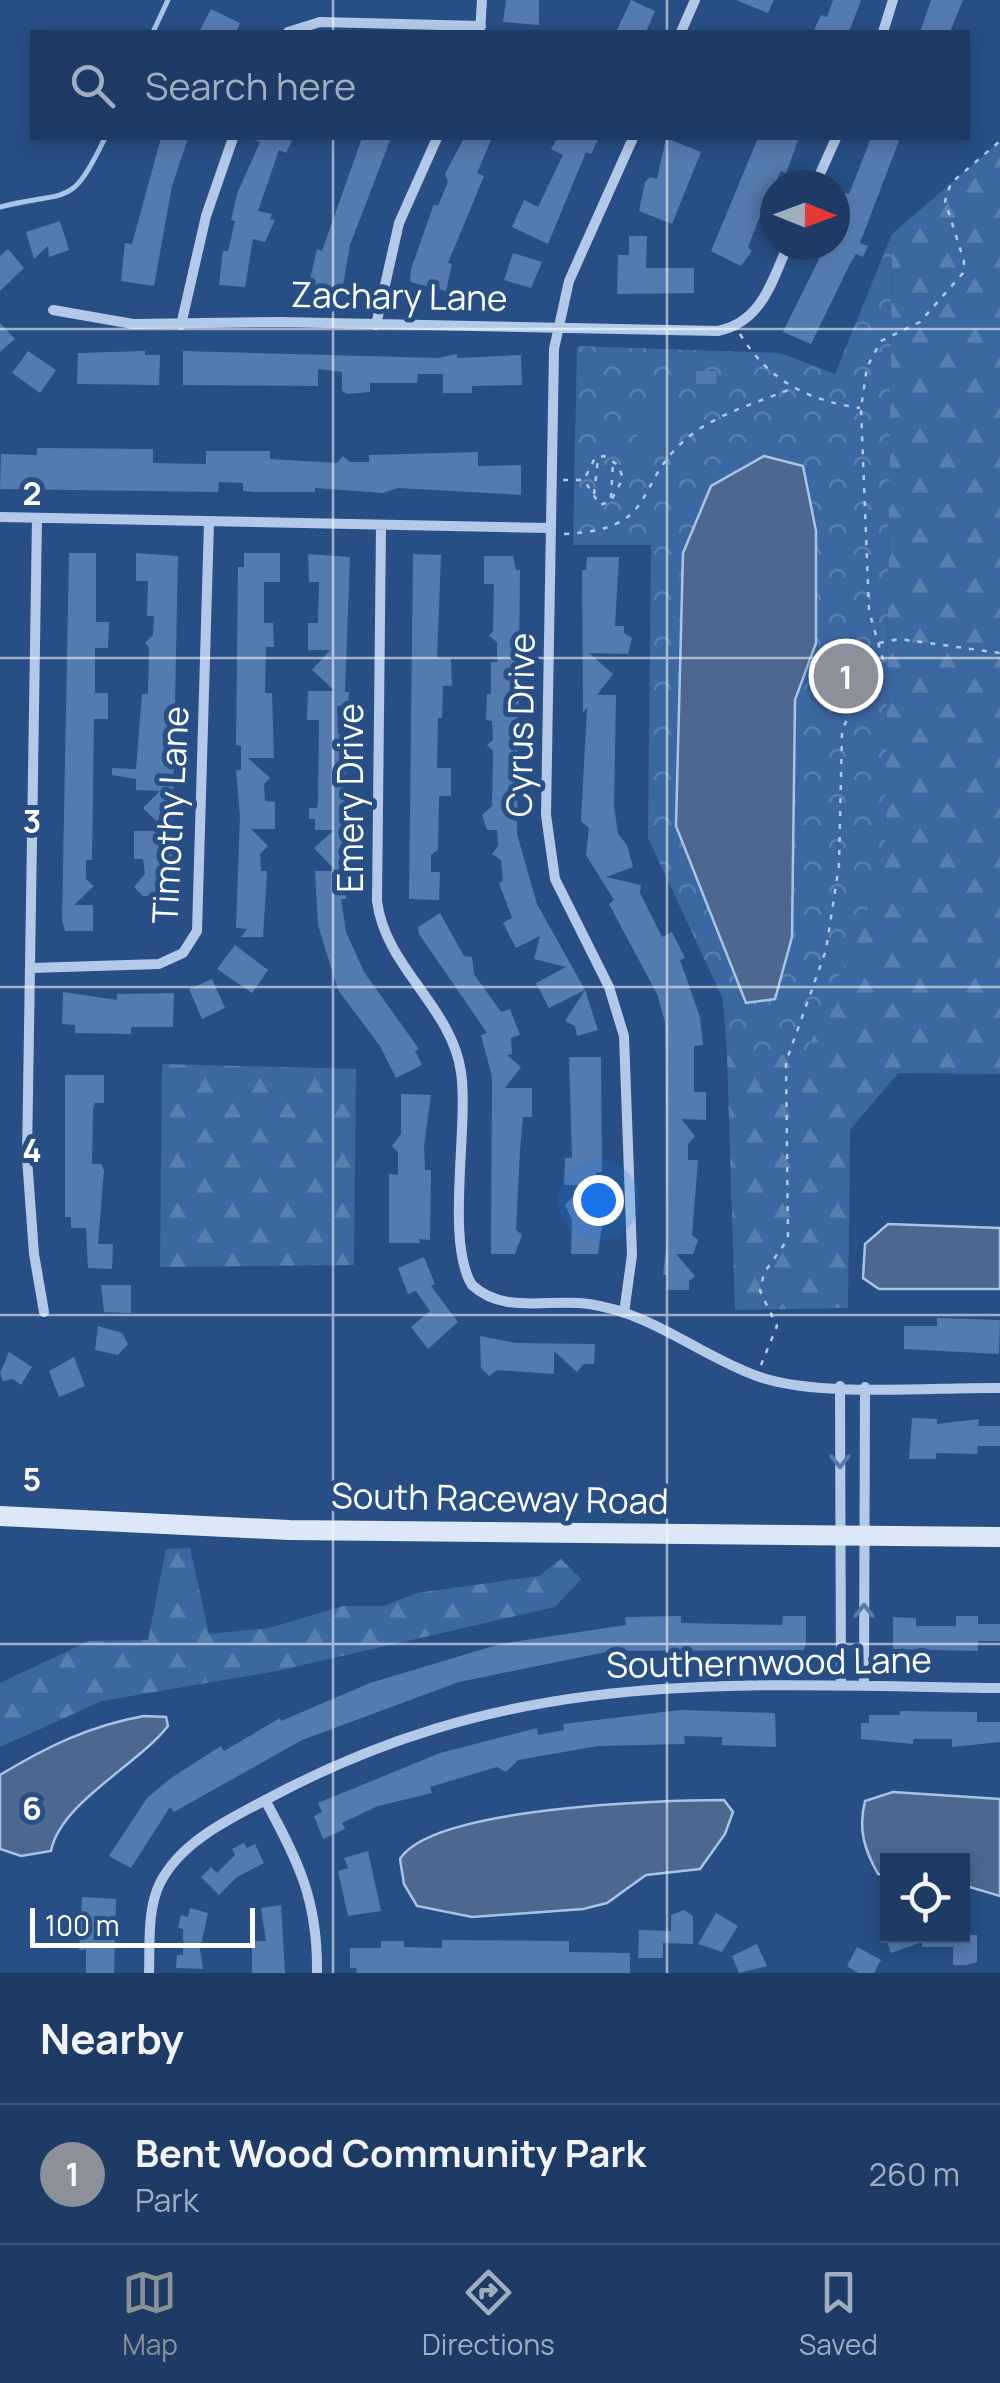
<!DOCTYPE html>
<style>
body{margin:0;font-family:Manrope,sans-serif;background:#2a466d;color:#f1f3f6}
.controls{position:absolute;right:30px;bottom:30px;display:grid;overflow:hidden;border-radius:0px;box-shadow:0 5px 15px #0003}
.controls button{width:90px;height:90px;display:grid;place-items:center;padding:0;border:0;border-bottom:2px solid #3b5578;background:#1d3b64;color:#f1f3f6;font:50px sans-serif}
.compass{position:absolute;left:760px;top:170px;width:90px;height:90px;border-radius:50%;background:#1d3b64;box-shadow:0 5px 15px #0003;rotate:91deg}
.scale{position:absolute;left:30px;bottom:25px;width:225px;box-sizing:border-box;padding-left:10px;border:5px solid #fff;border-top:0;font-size:28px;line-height:35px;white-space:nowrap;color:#fff;-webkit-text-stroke:8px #274f85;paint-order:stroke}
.you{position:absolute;left:598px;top:1200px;width:35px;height:35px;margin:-25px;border:8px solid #fff;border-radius:50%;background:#1a73e8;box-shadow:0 0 0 15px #1a73e833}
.badge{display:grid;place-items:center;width:65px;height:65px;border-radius:50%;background:#8c9099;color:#fff;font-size:32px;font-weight:700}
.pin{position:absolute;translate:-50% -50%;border:5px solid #fff;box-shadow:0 2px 10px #0006}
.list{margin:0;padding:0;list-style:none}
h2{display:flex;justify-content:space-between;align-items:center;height:130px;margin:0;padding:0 40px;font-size:42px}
h2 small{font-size:32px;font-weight:400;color:#a0adbf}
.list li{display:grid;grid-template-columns:65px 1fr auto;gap:30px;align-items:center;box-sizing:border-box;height:140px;padding:0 40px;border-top:2px solid #3b5578}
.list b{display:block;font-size:38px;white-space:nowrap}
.list p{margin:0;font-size:32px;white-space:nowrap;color:#a0adbf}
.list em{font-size:32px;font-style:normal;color:#a0adbf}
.icon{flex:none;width:55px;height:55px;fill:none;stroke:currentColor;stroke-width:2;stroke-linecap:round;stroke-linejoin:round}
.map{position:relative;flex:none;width:1000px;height:1973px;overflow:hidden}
.search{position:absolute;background:#1d3b64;box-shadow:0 5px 15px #0003;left:30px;right:30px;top:30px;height:110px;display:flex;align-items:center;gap:25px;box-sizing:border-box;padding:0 35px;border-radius:0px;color:#a0adbf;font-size:38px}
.sheet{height:270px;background:#1d3b64}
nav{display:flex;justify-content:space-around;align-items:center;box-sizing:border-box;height:140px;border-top:2px solid #3b5578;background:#1d3b64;font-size:28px;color:#a0adbf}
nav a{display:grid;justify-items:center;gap:5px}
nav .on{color:#8c9099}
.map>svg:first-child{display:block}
.forest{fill:url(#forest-firs)}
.park{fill:url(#park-crowns);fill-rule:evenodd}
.garden{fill:#3c68a2}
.water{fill:#4c688f;stroke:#a6c4e8;stroke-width:2.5}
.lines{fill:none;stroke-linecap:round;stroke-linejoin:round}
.stream{stroke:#a6c4e8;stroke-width:5}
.building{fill:#547baf}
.path{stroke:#b2c9e8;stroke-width:2.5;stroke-dasharray:5 8;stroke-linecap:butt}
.minor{stroke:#b2c9e8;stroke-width:10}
.secondary{stroke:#dce7f7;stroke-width:20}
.oneway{stroke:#587aa8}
.grid{fill:none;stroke:#fff;stroke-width:2.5;stroke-opacity:0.55}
.labels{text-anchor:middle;stroke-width:10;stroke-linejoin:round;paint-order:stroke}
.street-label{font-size:35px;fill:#fff;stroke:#274f85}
.grid-label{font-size:32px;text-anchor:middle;font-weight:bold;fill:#fff;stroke:#274f85;stroke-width:10;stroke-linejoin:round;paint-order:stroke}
</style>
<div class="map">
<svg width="1000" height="1973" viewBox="0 0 1000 1973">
<defs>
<pattern id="forest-firs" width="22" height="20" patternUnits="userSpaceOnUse" patternTransform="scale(2.5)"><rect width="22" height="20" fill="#3c68a2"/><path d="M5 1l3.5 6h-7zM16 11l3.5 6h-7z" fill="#597fb0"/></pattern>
<pattern id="park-crowns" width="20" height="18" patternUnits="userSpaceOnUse" patternTransform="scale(2.5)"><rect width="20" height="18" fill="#3c68a2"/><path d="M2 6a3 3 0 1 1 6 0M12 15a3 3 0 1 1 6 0" fill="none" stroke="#597fb0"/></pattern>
</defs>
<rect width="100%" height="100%" fill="#274f85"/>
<path class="forest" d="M1000,141V1074L898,1073L850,1130L848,1308L735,1310L727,1055H805L885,869L892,234Z
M162,1064L356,1069L354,1265L160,1267Z
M190,1548L209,1634L269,1628L343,1606H384L417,1593L539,1576L561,1559L581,1579L555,1607L277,1671L102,1701L0,1747V1683L89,1641L148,1640L166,1549Z"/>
<path class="park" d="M892,234L885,869L805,1055H727L723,999L648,838L651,545H573L577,346L781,353L835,374ZM711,486L816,643L794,709L792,759Z"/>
<path class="garden" d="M673,398L686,424L642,445L629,420Z"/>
<path class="water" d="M764,456L803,466L816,531V643L795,700L792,937L775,999L746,1003L676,826L683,553L711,486Z
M888,1224L1000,1228V1289H879L863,1278L865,1244Z
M144,1716L166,1717L168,1726C139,1764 60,1803 51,1851L21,1856L0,1849V1775C48,1746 89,1726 144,1716Z
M893,1792L1000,1799V1896L963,1885L962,1860H888L887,1876L878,1874C864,1849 858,1829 865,1801Z
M724,1800L733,1812L725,1834L700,1869L646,1875L607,1903L583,1909L472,1917L417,1906L404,1884L400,1859C432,1807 661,1800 724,1800Z"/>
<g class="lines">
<path class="stream" d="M153,32L168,0
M0,207C72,189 70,209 105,138"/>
</g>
<path class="building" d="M506,0H539V25L503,22Z
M631,0L655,11L646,32H616Z
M736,0H774L768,13Z
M833,0H861L849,32H813L821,15L827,17Z
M931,0H963L950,32H920Z
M211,9L240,23L236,32H199Z
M161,138H188L172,186L154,286L121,281L125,243L132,244Z
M249,138H293L286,153L279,150L258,211L272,214L270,219L275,220L265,242L253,239L245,287L219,285L223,251H228L235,221L231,220L237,194L260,142Z
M362,138H391L350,245L342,291L309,284L317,249L322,251Z
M464,138H492L477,173L484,176L448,263L452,264L446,291L410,282L411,269L434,204L438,206L448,182L445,174Z
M557,138H599L591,154L586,152L548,244L512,227L524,200L538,207L563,155L551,149Z
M666,138L701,152L672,224L639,211L645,182L650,177L657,179Z
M758,138H799L786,173L781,171L775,184L767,214L762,211L748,247L752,251L741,266L711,251Z
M871,138H900L860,243L868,246L863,257L856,254L850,264L811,344L783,332L826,245H835V215L844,193L849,194Z
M60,221L69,250L49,257L48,246L34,259L26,232Z
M629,236H647L646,268H694V293L617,294L618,255H629Z
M8,249L24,268L0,291V256Z
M513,253L542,262L531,288L504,280Z
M0,323L15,339L0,352Z
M28,351L56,370L40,393L12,373Z
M145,351V355H160L159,385L77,384L78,353Z
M183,351L438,358L457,354V358L521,355L522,385L472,386V393H443V374H418L417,383H370V392L347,394L342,391V372L318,369V386L183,385Z
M696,371H717L716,384H696Z
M37,448L153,449V463L206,464V451H270V459L337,463L343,456L350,462H369V455L478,452V466L521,465V495L398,488L383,493L315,488V492H257L243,491V483L219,482L218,492L0,489L1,454L37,455Z
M69,553H96V622H109L108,648H95V693H108V719H94L92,860H86V879L94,886L74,905H93V931H65L62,920Z
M136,553L178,556L171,897L143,896L134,887L145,874L143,859H134V831H166L143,808L160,791L136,790V779L112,775V768L136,769L142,694H148L149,647L145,643L153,635L154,616H147L148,581H136Z
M244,553H280V582H264V623H273L274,647H266L265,693H272L274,758H248L270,778L264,784L265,801L275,802V829H251L268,846L260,854L261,871H267L263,937H241L247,929L236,928L240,816L236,770H241V746L236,745L238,567H244Z
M308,554L350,557L345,692H349L348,706H337L338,734H348L343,830L347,887L346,899H341L346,932L364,972L419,1049L415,1051L422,1065L396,1078L380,1046L338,990L318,925L315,871H336L314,848L334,830H315V819H309V808H317L318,802L319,720H307L308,691H335L312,670L330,650H308V623H318L319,582H309Z
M413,554L441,555L437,658L451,659L452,686H443L442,718H438L437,768H451V796H439L438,850L431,855V872H440L439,900L409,899Z
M484,556H513L516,570H520L517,834L537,904L585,990L598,1030L577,1036L575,1026L565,1021L585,990L549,1008L536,983L566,967L534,959L540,936L516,948L503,923L512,918L499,883L503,881L501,860L492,854L498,846L497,830H487L482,815L492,806L493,751L487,745L493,740L492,721L486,720L487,694H491V662H497V642L489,636L493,631L494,584H484Z
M587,557H619L615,626H624V633L632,638L628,654L589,653L613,674L597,695H616L614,806L618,834L627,845L633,867L606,877L641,885L640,893L662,937L672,932L685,958L680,960L700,1017L703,1045L694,1046V1092H706V1120L681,1119L695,1136L688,1144V1160H698L692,1235L698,1240L693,1254H676L695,1276L689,1281V1290H667V1275H663L667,1241L665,1022L657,994L609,904L614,900L586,855L589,828L581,821L587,708L583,713L582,570H586Z
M440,913L464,956L472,957L474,974L501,1012L510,1009L520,1035L511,1038L512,1054L507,1055L521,1067L505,1088H532V1117H523L520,1150L516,1230L522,1235L515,1254H491L492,1077L481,1035L487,1033L419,934L418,927Z
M235,945L268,970L252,993L217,969Z
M212,979L225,1008L202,1019L189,989Z
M63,992L117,1000V994L174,993L173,1027H131V1034L75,1033V1025L62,1024Z
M569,1057H601L602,1172H596L597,1226H602L598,1254H571L572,1220L565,1205L584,1185H564L565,1158H572Z
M65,1075H104V1103H95L93,1109L92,1164H101L104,1170L98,1244H113L112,1269L88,1268L86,1228H71V1217H65Z
M401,1094L431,1095L424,1146L425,1170H431L430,1240L419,1239L420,1243H389V1174L398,1175V1152L392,1146L401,1134Z
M424,1257L435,1284L431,1286L458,1322L428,1349L411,1327L430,1311L416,1291L408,1294L398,1268Z
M101,1285H131V1313L104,1312Z
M937,1318L1000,1320L999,1354L904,1349V1326H937Z
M98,1326L122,1333L128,1344L118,1355L95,1350Z
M480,1336L516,1343L595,1344L594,1364H584L577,1372L554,1351V1374L497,1370L489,1376L481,1368Z
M9,1352L32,1367L21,1385L13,1379L3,1381L0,1373Z
M74,1357L85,1386L59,1397L49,1371Z
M912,1418L937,1419V1424L979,1419L978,1426H1000V1446H978L977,1454L936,1453V1459H909Z
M681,1616V1623L782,1625L783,1616H806V1642L804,1650L611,1651L459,1682L302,1740L174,1812L170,1807L131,1868L109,1856L147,1798L171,1778L221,1746L224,1751L280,1718L281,1721L370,1683L500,1644L626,1625L625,1617Z
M956,1616H978V1624H1000V1641H978V1651L893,1649V1617L916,1618V1626H956Z
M680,1710L775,1713L776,1747L722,1745V1737L684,1736L685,1744L598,1746L518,1760L506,1772L497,1767L430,1787L432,1793L378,1806L342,1823L345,1829L323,1839L314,1816L322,1812L318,1803L440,1753L537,1728L538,1735L564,1730L563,1724Z
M900,1711L977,1712V1722H1000V1742L952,1747V1739H913V1744L861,1739V1723H869V1715H900Z
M244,1843L247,1848L255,1844L264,1863L237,1877L219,1895L201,1877L211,1867L217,1873L235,1855L232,1849Z
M368,1851L381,1911L348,1916L338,1871L348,1868L344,1858Z
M82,1897L116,1899L114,1973H86V1950H79Z
M281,1905L285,1973H252V1941H266L261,1908Z
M190,1908L208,1913L200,1949L203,1969L176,1968L177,1955H183V1929L178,1928L181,1915L188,1917Z
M684,1910L693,1916V1944L663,1943V1958H638L639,1930L671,1931V1915Z
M716,1913L738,1926L722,1952L698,1944Z
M977,1935V1962L966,1965H953V1947H922V1942L891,1953L885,1936Z
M442,1940L569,1941V1952L630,1953V1973H356L357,1968H350V1948H381V1941H404V1947L442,1948Z
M757,1944L767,1966L739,1973L732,1956Z
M857,1947L881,1960L874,1973H858L847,1966Z"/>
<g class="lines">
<path class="path" d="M740,334C769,381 807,400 860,408
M563,480H584L600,505L611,501L623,478L618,465L604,456L595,458L584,480
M594,494L598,459
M611,498L613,461
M564,534C661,529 631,487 685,440C713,415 756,403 791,389
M879,643L899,639L1000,653
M761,1365L777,1326L760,1291L764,1273L788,1239L786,1062L826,950L839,865L842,732L855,698L884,663L869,611L861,408L867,367L881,341L920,322L963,273L964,261L945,201L951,183L1000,141"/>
<path class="minor" d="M288,32L320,22L481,26
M480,32L482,0
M681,32L695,0
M883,32L893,0
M815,185L836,138
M53,310L133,324L280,322L718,331C762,322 772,281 788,245
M181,325L206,216L233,138
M376,325L399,223L437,138
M0,517L551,528
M37,518L27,1158L34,1254L44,1312
M381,526L377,901C385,967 452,1007 461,1072C469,1127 445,1242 472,1285C504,1315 550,1298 589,1304C652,1313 699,1355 757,1376C818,1398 932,1387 1000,1388
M31,968L159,964L183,953L197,931L209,522
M624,1313L632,1255L624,1036L609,987L555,879L546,815L554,349L569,281L633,138
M840,1386L841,1686
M864,1686L865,1387
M265,1800C299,1862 318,1901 317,1973
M149,1973C150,1945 147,1909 160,1883C182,1840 232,1818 273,1796C520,1665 732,1685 1000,1688"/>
<path class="secondary" d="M0,1516L289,1530L1000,1537"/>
</g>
<defs><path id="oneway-chevron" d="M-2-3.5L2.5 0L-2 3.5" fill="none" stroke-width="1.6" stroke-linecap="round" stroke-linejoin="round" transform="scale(2.5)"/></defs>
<g class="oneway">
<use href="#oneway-chevron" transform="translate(840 1461) rotate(90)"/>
<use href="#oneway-chevron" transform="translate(864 1611) rotate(-90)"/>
</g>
<path class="grid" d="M333,0V32M667,0V32M333,138V1973M667,138V1973M0,329H1000M0,658H1000M0,987H1000M0,1315H1000M0,1644H1000"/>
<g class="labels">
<g class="street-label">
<text transform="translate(399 297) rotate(1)" y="12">Zachary Lane</text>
<text transform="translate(521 725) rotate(-89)" y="12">Cyrus Drive</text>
<text transform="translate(351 798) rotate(-90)" y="12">Emery Drive</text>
<text transform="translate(171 815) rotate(-87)" y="12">Timothy Lane</text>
<text transform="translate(500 1499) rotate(1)" y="12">South Raceway Road</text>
<text transform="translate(769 1663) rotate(-1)" y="12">Southernwood Lane</text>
</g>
</g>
<g class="grid-label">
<text x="32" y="505">2</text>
<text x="32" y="833">3</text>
<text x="32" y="1162">4</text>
<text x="32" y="1491">5</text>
<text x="32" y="1820">6</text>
</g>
</svg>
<div class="controls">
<button><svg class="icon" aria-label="locate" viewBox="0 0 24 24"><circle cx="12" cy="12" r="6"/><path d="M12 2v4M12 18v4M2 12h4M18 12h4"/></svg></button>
</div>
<svg class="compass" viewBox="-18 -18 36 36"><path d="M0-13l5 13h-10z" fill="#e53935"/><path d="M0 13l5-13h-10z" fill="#a0adbf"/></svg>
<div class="scale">100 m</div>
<div class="you"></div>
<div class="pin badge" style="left:846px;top:676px">1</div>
<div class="search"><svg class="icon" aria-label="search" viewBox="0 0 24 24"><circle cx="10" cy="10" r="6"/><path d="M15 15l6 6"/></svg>Search here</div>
</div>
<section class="sheet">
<h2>Nearby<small></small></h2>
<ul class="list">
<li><span class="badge">1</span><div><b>Bent Wood Community Park</b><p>Park</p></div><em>260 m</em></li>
</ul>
</section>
<nav>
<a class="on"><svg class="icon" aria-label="map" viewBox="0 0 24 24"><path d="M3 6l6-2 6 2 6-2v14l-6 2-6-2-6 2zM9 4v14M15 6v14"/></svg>Map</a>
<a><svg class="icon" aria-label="directions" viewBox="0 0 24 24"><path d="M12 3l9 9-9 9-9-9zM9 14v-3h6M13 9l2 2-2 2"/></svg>Directions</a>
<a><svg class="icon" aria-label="saved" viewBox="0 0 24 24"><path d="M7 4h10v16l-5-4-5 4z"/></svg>Saved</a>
</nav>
